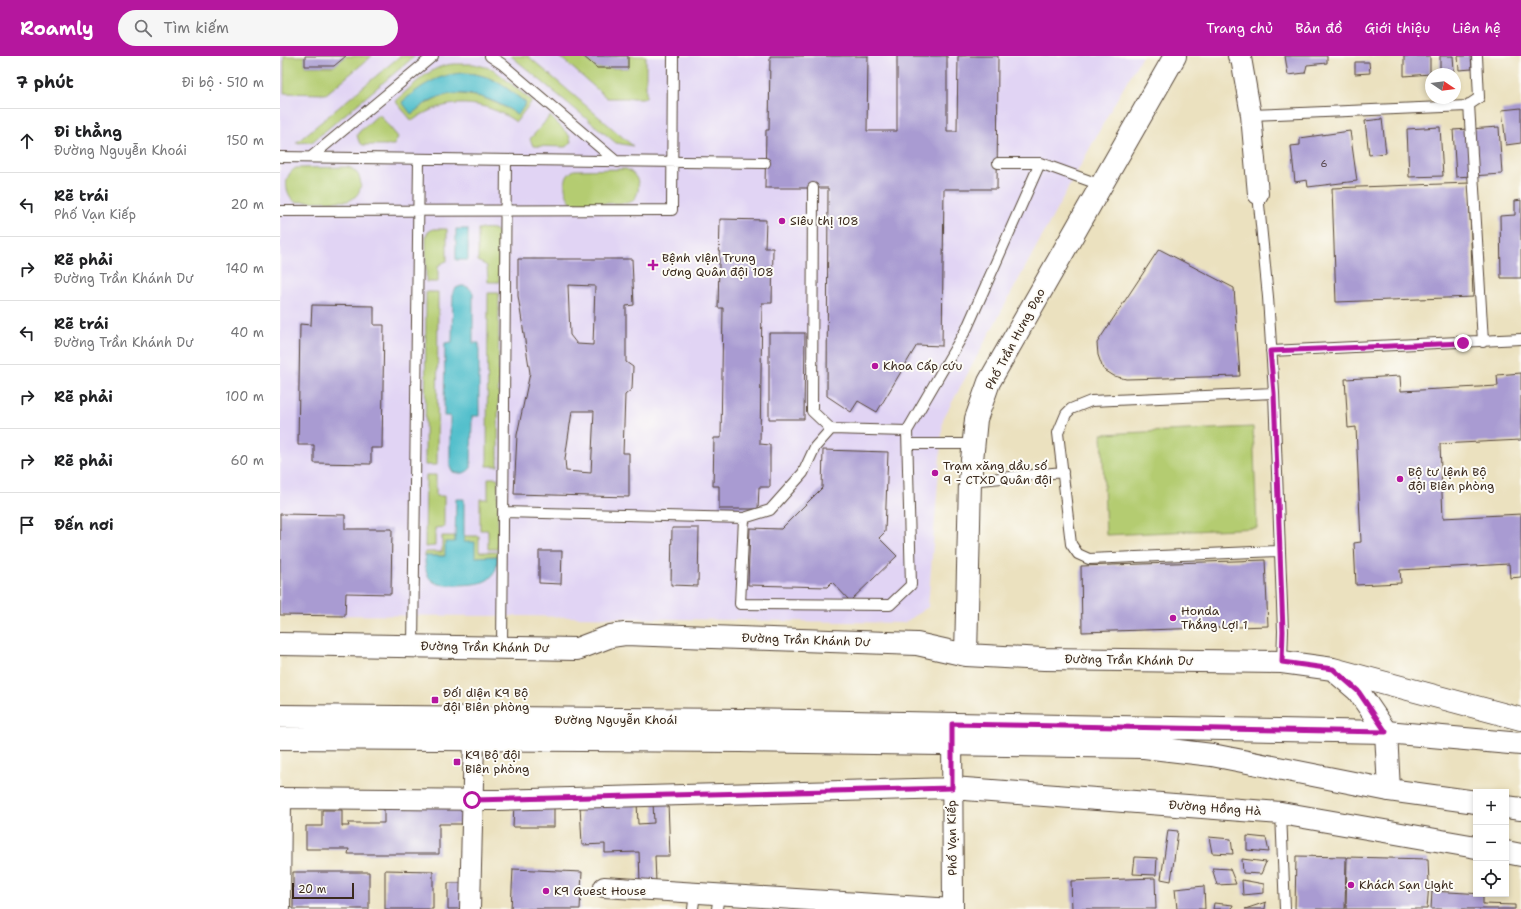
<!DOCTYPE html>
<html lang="vi">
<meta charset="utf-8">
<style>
body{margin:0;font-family:"Shantell Sans",sans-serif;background:#f6f6f6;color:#202124}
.controls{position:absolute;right:12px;bottom:12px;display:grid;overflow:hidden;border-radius:0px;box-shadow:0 2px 6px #0003}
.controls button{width:36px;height:36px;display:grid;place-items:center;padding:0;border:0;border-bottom:1px solid #e0e0e0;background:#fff;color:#202124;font:20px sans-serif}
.compass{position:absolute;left:1145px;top:12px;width:36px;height:36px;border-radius:50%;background:#fff;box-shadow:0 2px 6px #0003;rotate:103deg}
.scale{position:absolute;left:12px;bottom:10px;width:62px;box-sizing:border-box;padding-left:4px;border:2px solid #3b2a1e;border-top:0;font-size:11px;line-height:14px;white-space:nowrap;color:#3b2a1e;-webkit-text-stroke:3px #fdfcf7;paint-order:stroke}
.stop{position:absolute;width:12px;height:12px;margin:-9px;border:3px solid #b5179e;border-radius:50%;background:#fff}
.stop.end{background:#b5179e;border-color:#fff;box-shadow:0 1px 4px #0008}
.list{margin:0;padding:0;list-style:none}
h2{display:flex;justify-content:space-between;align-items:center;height:52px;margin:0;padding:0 16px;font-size:17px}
h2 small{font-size:13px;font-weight:400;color:#757577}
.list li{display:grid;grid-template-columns:26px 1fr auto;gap:12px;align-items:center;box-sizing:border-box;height:64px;padding:0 16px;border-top:1px solid #e0e0e0}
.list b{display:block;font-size:15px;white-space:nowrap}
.list p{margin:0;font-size:13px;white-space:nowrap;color:#757577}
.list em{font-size:13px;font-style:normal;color:#757577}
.icon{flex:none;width:22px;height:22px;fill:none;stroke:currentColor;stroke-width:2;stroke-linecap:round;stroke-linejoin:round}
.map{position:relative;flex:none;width:1241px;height:853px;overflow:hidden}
header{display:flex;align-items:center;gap:24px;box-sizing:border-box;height:56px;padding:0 20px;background:#b5179e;color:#fff}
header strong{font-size:19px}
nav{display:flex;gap:22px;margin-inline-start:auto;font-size:14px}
.search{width:280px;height:36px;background:#f6f6f6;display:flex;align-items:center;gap:10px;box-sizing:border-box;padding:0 14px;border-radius:22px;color:#757577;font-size:15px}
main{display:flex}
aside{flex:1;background:#fff}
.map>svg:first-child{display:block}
.built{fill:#e1d4f4}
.green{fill:#b4cc71;stroke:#787b48;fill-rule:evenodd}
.water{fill:#52bfcc;stroke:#467475}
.building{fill:#a99bd2;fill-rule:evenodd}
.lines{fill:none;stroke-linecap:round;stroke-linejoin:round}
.lane-casing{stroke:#554536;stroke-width:12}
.street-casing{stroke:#554536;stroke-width:22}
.secondary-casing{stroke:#554536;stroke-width:24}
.primary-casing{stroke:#554536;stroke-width:24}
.lane{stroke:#fff;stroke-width:10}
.street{stroke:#fff;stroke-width:20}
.secondary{stroke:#fff;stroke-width:22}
.primary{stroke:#fff;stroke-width:22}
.route{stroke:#b5179e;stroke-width:5}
.poi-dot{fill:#b5179e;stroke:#fdfcf7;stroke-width:1.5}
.labels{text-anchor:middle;stroke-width:4;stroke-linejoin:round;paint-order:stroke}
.number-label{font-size:10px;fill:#56464b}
.poi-label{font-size:12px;fill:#3b2a1e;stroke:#fdfcf7;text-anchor:start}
.street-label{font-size:12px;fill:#3b2a1e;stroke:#fdfcf7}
</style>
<header>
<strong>Roamly</strong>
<div class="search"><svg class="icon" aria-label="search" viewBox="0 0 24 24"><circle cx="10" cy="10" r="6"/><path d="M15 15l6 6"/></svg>Tìm kiếm</div>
<nav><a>Trang chủ</a><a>Bản đồ</a><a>Giới thiệu</a><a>Liên hệ</a></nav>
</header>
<main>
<aside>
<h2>7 phút<small>Đi bộ · 510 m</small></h2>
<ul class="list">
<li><svg class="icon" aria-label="ahead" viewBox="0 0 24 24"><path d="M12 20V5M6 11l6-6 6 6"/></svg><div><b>Đi thẳng</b><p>Đường Nguyễn Khoái</p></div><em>150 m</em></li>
<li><svg class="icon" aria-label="left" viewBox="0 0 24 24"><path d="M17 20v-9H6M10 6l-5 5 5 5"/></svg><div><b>Rẽ trái</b><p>Phố Vạn Kiếp</p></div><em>20 m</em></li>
<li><svg class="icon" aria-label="right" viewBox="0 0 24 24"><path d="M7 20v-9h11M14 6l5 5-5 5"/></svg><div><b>Rẽ phải</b><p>Đường Trần Khánh Dư</p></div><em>140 m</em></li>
<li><svg class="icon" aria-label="left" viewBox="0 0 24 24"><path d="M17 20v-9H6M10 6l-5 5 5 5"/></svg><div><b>Rẽ trái</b><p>Đường Trần Khánh Dư</p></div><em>40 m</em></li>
<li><svg class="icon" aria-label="right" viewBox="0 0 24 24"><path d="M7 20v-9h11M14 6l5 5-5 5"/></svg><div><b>Rẽ phải</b></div><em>100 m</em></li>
<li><svg class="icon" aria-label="right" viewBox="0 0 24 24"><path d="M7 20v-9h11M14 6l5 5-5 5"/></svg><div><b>Rẽ phải</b></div><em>60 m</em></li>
<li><svg class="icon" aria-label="arrive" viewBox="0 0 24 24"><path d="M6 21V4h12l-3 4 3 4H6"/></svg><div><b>Đến nơi</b></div></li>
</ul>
</aside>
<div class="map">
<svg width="1241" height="853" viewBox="0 0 1241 853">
<rect width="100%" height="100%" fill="#fdfcf7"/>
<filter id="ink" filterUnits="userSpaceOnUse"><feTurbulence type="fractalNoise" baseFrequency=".025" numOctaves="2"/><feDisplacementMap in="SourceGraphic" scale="8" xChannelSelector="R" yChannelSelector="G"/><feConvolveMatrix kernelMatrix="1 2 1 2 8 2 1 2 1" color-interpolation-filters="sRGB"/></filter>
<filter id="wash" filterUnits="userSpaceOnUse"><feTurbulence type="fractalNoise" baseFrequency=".012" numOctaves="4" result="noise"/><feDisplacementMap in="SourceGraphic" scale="16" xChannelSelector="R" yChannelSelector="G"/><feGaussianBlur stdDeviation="0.9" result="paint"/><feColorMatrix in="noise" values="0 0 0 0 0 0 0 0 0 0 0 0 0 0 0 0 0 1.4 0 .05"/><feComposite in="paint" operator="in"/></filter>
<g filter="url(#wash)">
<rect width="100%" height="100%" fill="#ebe1bf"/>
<path class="built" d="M0,0H862L830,55L663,363L648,551L624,567L242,560L0,559Z"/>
<path class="green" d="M4,0H25V10H54L66,0H92L46,38L4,37Z
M120,0H135L32,86L16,87Z
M231,0H248L353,90L336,87Z
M279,0H303L317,12H348V0H366V42H327Z
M174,8H194L213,13L252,45L236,66C204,43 164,41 132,65L115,45C132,31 150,9 174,8ZM184,17C212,18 225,31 246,47L227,52L202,41L173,37L154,43L146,48Z
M99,58L118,81L114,89H83L79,86L77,79L79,76Z
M270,60L289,79L291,85L289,89L285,91L253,90L250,83Z
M68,111C85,117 85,139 68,145L15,146C4,137 3,119 16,112Z
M346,113C360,119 362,134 353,145L347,147L293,148C283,139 281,121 294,114Z
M153,173H167V205L164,206L158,210V226H146V180L148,176Z
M198,173C206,173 216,170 219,179V226H208L207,210L198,205Z
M146,236H158L157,409H145Z
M208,237H219L218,410H207Z
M973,371L977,472L826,479L822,378Z
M146,419H156V440H164V471L155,472V490L145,491Z
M208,422H218V493H208V474H200V443H208Z
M162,480H175V486L165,500H145V496H162Z
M184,480H199V496H218V500L195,501L184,486Z"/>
<path class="water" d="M184,17C212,18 225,31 246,47L238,59C215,43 182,30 154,43C146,46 139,53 131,58L122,46C141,30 158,18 184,17Z
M176,173H188V204H176Z
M181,230C187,230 190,231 193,237V287H199V360H192L191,412C185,418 181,418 173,416L170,411V360H164L165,287L172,286L173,236L176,232Z
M176,443H184V486H195V501L218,500C217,527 202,528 179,529C172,529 161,530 154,526C145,521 145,510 145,500H165V486H175Z"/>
<g id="blocks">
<path class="building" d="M25,0H66L54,10H25Z
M303,0H348V12H317Z
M490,0H588L587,75H617V0H667V75H677L678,0H718L717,133H664L662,290L637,289L597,356L578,345L571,356L547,340L548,132H485L486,74H489Z
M1005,0H1047V7L1027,9L1025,17L1008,19Z
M1124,0H1150V18L1124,20Z
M1160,0H1173L1174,15L1160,16Z
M1178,0H1191L1192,13L1179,14Z
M1075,6H1089L1090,17L1075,18Z
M1241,52V87L1226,89L1222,54Z
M1102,63L1106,97L1089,99L1085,65Z
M1160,71L1163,120L1129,121L1127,73Z
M1219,71L1222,118L1176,121L1173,74Z
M1070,75L1077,125L1028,131L1027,124L1015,126L1011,90L1020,89V82Z
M1189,127L1193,241L1056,246L1052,132Z
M1241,144V222H1221L1220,160L1235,159V145Z
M440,163L486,164L485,192H493L492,247H482L480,388L490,389V431H479L478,453H439V430H433L434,382H441L443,252H438Z
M879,193L954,232L960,320L846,323L834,320L823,313L818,299L817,287Z
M238,203H352L354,249L346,250V306L353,311L352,333L345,339L343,397H349V441L234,438L237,379L250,317L238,240ZM288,229L315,230L313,289L297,288L290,279ZM292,355H314L311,417L286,415L285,403Z
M32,249L94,250V269H104L102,392H91V408L34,407V389H18L20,268L31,269Z
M489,277H525L524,363H489Z
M1241,317V384L1160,388L1163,462L1241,458V521L1230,522L1229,508L1120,514L1121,527L1076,529L1074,487L1081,486L1076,371L1068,372L1065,323L1120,320L1121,335L1218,330L1217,319Z
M543,394L608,396L605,476L599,482L617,500L570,545L552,526L547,531L468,529L470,472L501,473L542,432Z
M0,458L65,459V473H112L111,538L66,537L65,560L0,559Z
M392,472H419L418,530L391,529Z
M259,495H282L281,528L259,527Z
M985,504L988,570L802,576L801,510Z
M104,746H185V768H159V798H68L69,793H26V770H42V754H62V770H69L68,767H104Z
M357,746L358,768L374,767L373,746H388L390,800H375L376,827H360L359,796L325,797V788L302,789L300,749Z
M234,747H274V771H233Z
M888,774L898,775L891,825L881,823Z
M967,780L986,782L989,796L967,794Z
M929,781L951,783L953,798L932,797Z
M1016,800L1066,801L1065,853H1015Z
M855,801L877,802L876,819L853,818Z
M1067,801L1148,803L1149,828L1147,853H1066Z
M962,803L986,806L981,818L963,817Z
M932,812L950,813L956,828L937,829Z
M233,813L302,816L300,853H231Z
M105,814L153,815V853H105Z
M13,816H89V853H13Z
M875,822L876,853H792L791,825Z
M962,824L984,828V837L963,839Z
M168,827H188V853H168Z
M924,830L925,853H897L895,833Z
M1152,835L1203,838V848L1235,849V853H1151Z
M986,846L985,853H965Z
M934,847L953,849L952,853H933Z"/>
</g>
</g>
<g filter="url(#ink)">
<use href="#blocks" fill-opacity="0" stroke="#554536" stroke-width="1"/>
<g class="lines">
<defs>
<path id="lane" d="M210,0L222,8L337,106
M1189,48L1203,286
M971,59L1187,50L1199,42L1197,0
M0,101L485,107
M31,101L153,0
M718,107H760L821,129
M533,132L532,355L551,373
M978,138L988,241L994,337L1003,575L1002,606
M0,155L392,154L393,0
M991,295L1241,283
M994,337L811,345L791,353L786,358L778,377L791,488L798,498L809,503L999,495
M628,388H694
M690,425L783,416
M223,456L464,462L460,548L610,549L631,529L627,375L687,272L760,107
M464,462L490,454L523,417L535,391L551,373L627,375
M133,590L139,103
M222,592L226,104
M1001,757L1005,853
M413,853L415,837
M437,853L439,838"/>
<path id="street" d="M958,0L961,2L971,59L978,138
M0,742L218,744L672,732
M324,831L673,853L672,672
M0,852L1,742
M190,853L194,683"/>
<path id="secondary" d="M0,588L297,593L331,580L345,578L637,588L686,599L764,603L1002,606L1053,613L1241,663
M686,599L690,425L696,363L709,326L895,0
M1057,617L1078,635L1106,676L1109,734
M672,732L1001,757L1196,791
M1226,796L1241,799"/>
<path id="primary" d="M0,660L461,664L1106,676L1241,688
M0,682L460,685L864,691L932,699L1109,734L1196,746
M1226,751L1241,753"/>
</defs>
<use href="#lane" class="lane-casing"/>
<use href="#street" class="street-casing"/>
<use href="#secondary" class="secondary-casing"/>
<use href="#primary" class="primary-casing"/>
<use href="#lane" class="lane"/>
<use href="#street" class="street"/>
<use href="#secondary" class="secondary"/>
<use href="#primary" class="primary"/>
</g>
</g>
<g class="lines" filter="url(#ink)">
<path class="route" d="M192,744L672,732V668L1106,676L1078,635L1053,613L1002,606L1003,575L994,337L990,295L1183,287"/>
</g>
<g class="poi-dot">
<circle cx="502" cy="165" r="4"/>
<path d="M371 203h4v4h4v4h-4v4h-4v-4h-4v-4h4z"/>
<circle cx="595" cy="310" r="4"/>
<circle cx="655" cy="417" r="4"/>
<circle cx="1120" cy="423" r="4"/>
<circle cx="893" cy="562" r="4"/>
<rect x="151" y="640" width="8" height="8" rx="2"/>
<rect x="173" y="702" width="8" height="8" rx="2"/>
<circle cx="1071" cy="829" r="4"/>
<circle cx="266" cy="835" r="4"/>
</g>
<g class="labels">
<g class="number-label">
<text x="1044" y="111">6</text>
</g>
<g class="poi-label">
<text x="510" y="169">Siêu thị 108</text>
<text x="382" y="206">Bệnh viện Trung<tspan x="382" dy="14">ương Quân đội 108</tspan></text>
<text x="603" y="314">Khoa Cấp cứu</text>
<text x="663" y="414">Trạm xăng dầu số<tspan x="663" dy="14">9 - CTXD Quân đội</tspan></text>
<text x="1128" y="420">Bộ tư lệnh Bộ<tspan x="1128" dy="14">đội Biên phòng</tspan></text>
<text x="901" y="559">Honda<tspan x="901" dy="14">Thắng Lợi 1</tspan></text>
<text x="163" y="641">Đối diện K9 Bộ<tspan x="163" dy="14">đội Biên phòng</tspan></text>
<text x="185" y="703">K9 Bộ đội<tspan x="185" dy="14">Biên phòng</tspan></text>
<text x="1079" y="833">Khách Sạn Light</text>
<text x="274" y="839">K9 Guest House</text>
</g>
<g class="street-label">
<text transform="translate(735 283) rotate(-62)" y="4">Phố Trần Hưng Đạo</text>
<text transform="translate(526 584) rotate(2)" y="4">Đường Trần Khánh Dư</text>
<text transform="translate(205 591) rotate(1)" y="4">Đường Trần Khánh Dư</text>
<text transform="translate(849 604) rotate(1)" y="4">Đường Trần Khánh Dư</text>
<text x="336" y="668">Đường Nguyễn Khoái</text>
<text transform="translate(935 752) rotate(4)" y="4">Đường Hồng Hà</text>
<text transform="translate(672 782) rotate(-91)" y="4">Phố Vạn Kiếp</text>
</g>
</g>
</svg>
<div class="controls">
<button>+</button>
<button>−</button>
<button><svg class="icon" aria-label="locate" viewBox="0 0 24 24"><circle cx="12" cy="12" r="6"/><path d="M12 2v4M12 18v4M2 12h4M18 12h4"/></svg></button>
</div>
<svg class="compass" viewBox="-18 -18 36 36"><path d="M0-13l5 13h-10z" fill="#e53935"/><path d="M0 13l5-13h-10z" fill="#757577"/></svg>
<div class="scale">20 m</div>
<div class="stop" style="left:192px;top:744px"></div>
<div class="stop end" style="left:1183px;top:287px"></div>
</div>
</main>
